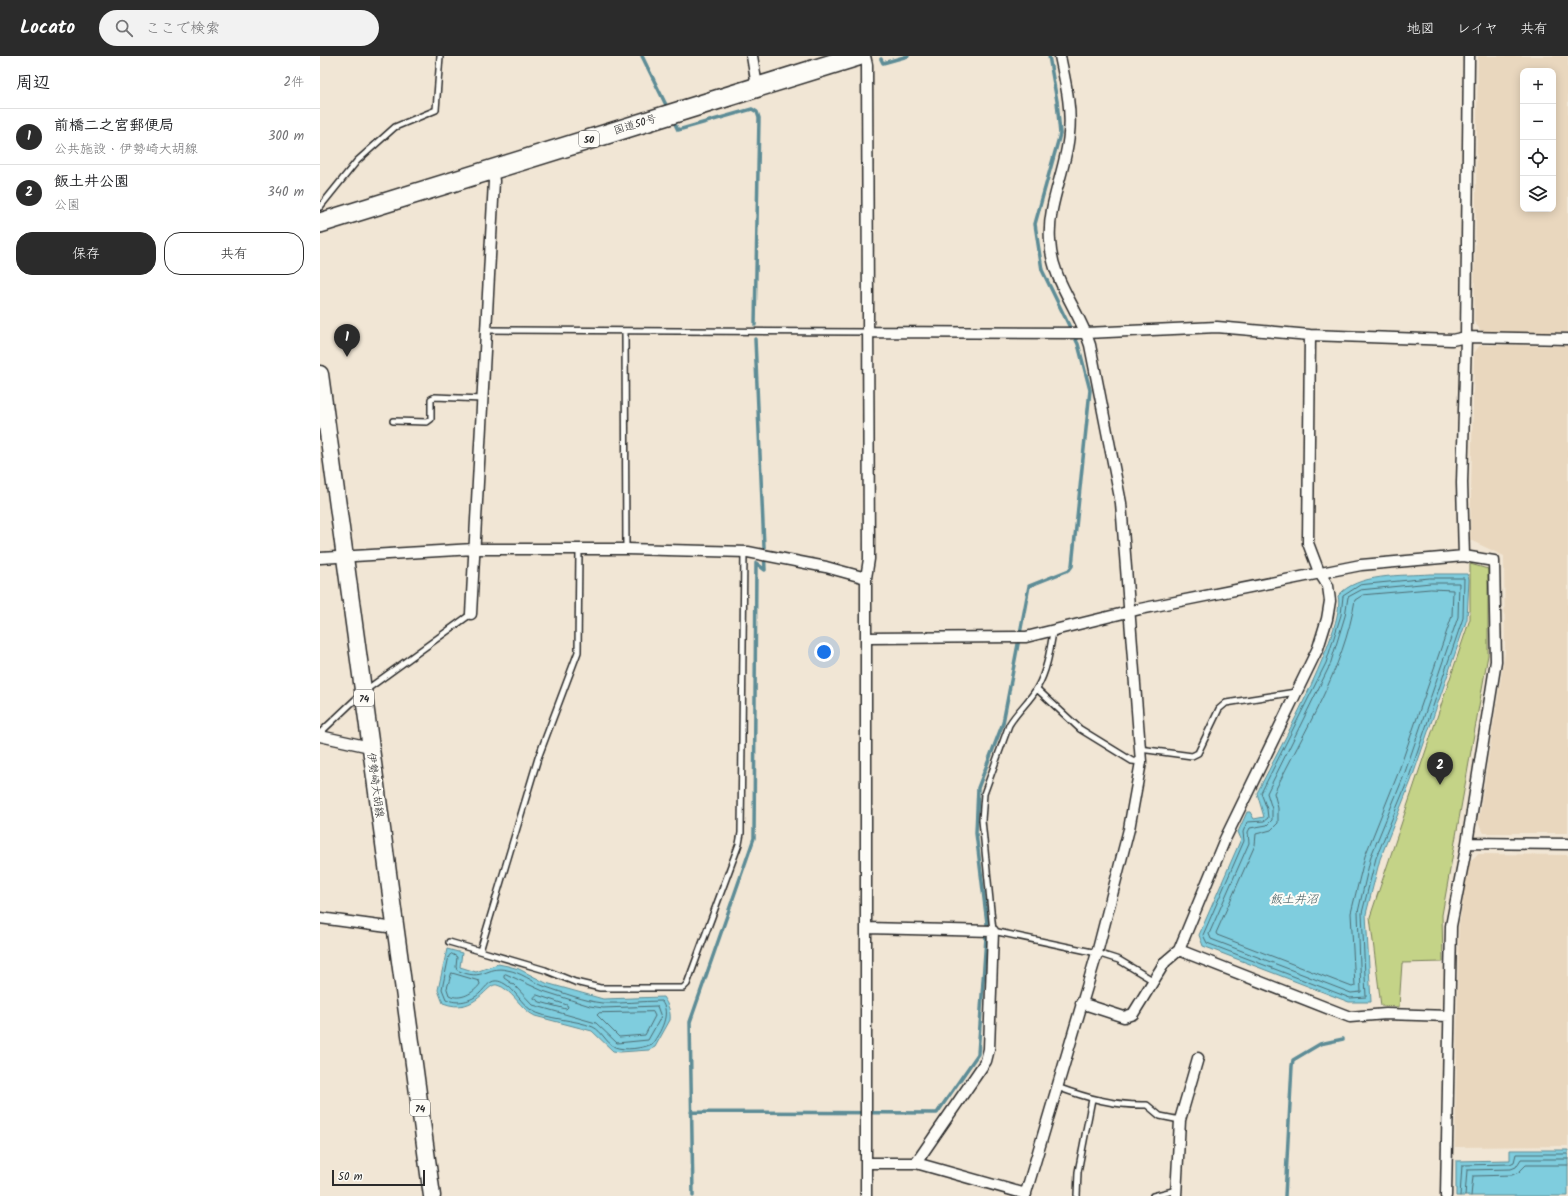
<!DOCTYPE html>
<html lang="ja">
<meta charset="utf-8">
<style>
body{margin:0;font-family:Kalam,"Klee One",sans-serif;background:#f2f2f2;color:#202124}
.controls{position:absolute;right:12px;top:12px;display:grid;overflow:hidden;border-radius:8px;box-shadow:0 2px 10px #0003}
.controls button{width:36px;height:36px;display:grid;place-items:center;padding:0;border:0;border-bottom:1px solid #e0e0e0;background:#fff;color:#202124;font:20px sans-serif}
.scale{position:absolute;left:12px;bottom:10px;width:93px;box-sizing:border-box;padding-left:4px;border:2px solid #2b2b2b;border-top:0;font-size:11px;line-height:14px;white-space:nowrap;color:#2b2b2b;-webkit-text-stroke:3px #fdfcf7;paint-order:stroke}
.you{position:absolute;left:504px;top:596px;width:14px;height:14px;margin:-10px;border:3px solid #fff;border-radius:50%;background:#1a73e8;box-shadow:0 0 0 6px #1a73e833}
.badge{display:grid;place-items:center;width:26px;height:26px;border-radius:50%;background:#2b2b2b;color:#fff;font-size:13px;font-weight:700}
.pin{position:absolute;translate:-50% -33px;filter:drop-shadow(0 1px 2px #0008)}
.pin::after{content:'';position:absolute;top:21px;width:14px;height:12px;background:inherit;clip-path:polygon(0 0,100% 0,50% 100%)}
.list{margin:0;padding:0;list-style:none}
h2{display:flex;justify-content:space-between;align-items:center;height:52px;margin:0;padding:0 16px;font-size:17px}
h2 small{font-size:13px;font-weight:400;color:#757577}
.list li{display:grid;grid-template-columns:26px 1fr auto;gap:12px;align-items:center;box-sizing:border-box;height:56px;padding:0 16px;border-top:1px solid #e0e0e0}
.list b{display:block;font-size:15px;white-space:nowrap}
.list p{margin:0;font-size:13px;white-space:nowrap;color:#757577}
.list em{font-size:13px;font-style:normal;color:#757577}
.actions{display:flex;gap:8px;padding:12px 16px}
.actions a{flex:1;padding:9px 0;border:1px solid #2b2b2b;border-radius:16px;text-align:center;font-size:14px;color:#2b2b2b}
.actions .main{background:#2b2b2b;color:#fff}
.icon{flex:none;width:22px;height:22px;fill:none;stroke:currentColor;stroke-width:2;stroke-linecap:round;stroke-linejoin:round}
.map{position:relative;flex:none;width:1248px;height:1140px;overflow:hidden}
header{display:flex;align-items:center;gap:24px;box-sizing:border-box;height:56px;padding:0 20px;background:#2b2b2b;color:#fff}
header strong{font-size:19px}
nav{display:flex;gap:22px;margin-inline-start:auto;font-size:14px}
.search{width:280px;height:36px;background:#f2f2f2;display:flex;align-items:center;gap:10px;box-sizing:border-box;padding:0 14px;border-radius:22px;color:#757577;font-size:15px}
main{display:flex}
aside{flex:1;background:#fff}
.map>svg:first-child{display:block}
.built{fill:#e9d7be;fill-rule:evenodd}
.green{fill:#c4d387;stroke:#787f59}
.water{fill:#7fcdde;stroke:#5d8c96}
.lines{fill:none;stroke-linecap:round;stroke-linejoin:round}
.shore{stroke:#4d6c73;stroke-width:1}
.stream{stroke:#5d8c96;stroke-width:3.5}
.lane-casing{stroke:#2b2b2b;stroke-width:8}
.street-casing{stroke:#2b2b2b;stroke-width:13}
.primary-casing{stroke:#2b2b2b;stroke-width:19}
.highway-casing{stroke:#2b2b2b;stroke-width:22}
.lane{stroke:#fdfcf7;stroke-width:5}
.street{stroke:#fdfcf7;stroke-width:10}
.primary{stroke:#fdfcf7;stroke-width:16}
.highway{stroke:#fdfcf7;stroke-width:19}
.labels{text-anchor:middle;stroke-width:4;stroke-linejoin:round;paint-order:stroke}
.shield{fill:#fdfcf7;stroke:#6a6a68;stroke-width:1}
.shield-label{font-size:10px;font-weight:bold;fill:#2b2b2b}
.street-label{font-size:11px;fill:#2b2b2b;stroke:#fdfcf7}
.water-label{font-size:12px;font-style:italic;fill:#445c61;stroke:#fdfcf7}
</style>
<header>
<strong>Locato</strong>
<div class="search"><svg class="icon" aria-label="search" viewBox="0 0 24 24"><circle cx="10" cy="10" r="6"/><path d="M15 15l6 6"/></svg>ここで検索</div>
<nav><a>地図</a><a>レイヤ</a><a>共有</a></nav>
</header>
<main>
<aside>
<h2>周辺<small>2件</small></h2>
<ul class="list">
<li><span class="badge">1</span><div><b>前橋二之宮郵便局</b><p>公共施設 · 伊勢崎大胡線</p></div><em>300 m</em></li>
<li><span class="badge">2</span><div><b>飯土井公園</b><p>公園</p></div><em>340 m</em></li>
</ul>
<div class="actions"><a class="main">保存</a><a>共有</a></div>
</aside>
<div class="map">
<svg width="1248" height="1140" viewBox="0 0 1248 1140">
<rect width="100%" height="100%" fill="#f1e6d5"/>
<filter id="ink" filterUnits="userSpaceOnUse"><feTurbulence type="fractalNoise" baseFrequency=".025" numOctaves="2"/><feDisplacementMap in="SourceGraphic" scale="8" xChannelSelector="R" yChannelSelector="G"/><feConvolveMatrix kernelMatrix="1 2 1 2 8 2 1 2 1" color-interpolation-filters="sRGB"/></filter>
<g filter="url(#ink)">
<path class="built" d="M1158,0H1248V276H1162L1154,266ZM1203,15H1233V153H1203Z
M1160,289L1248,290V777H1164L1158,767L1185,597L1184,500L1150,484L1154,297Z
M1158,798L1248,799V1090L1135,1091L1139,869L1149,806Z"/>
<path class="green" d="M1150,508L1168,513V599L1122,859L1123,906L1082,907L1079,951L1061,950L1050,861L1150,563Z"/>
<path class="water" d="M1110,518H1147L1149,523L1147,563L1091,725L1060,803L1046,858L1051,946H1029L883,890L879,879L921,783L918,776L927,756H930L934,763L944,761L937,737C954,703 1027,571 1018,540C1037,517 1082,520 1110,518Z
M127,893L142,897L140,911L156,916L178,908L188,910L199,913L226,927L283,943L343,941C348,948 351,956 350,964L335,991L329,994L300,996L293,995L272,975L215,960C201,954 191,932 177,929C167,926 156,960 123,947L118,934Z
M1190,1094H1248V1140H1136V1105L1190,1104Z"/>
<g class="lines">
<path class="shore" d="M1110,522H1144L1143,562L1088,724L1056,802L1042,857L1046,941L1030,942L887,887L883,879L924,785L923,776L927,766L944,765L948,762L947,753L941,737L1006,607L1021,559L1023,540L1040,529Z
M1111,527H1139L1138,561L1083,722L1051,800L1038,856L1041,936L1031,937L891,883L889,878L929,787L928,776L930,772L947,769L952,764V753L947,737L1010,609L1025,560L1028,541L1041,534Z
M1111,533L1133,534L1132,560L1077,720L1045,800L1031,857L1035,930L1032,931L897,879L896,877L935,789L936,778L951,774L958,767V752L954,737C984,675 1024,613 1035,544L1043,539Z
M132,898L137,901L136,911L137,914C164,927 166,909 187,914C201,916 212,926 226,931C244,937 264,945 282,947C302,948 322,945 341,945C352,957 340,977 332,988C324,992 304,995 295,991C286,987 282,975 273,971C255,963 227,964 211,954C201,947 195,934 185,928C172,920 168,929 160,937C152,945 137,949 126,943L122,933L129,900Z
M132,917L159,925L160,928C154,937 140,945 129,939L127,933Z
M186,918L223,935L270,950L283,952L337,950L341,961L328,984L297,987L276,967L213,949L194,929L184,922V919Z
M217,939L247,949L248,951L246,953L220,946L214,942Z
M333,956L335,960L325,979L299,981L277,959L279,957Z
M1140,1140L1142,1109L1190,1108L1194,1106L1196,1098H1248
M1145,1140L1147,1114L1191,1113L1196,1111L1201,1103H1248
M1151,1140L1153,1120L1192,1119L1199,1116L1206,1109H1248"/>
<path class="stream" d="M322,0L348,53
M561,3L563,7L588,0
M353,64L358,74L432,53L437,56L439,62L435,269
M371,1056L617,1057L658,998L667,867L656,777L658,732L683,667L709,530L749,514L752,510L770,334L758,288L722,214L715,168L740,78L737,45L729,0
M373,1140L370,966L434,782L436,507L445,514L435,283
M965,1140L972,1010L973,1004L1000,988L1023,983"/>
<defs>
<path id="lane" d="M0,151L37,105L75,71L116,54L120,0
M167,274L549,276
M305,276L306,493
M73,365L107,366L111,363V343L115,341L162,343
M259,494L258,596L218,702L160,895L225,914L255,926L280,932H363L367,928L419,788L421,777L424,496
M733,576C730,594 727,615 717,632C710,645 697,655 689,669L664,738L662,764L673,875L777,897L799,904L834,925
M717,633L760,673L812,705L821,706
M46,634L151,558
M0,677L40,639
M820,693L872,700L878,697L899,653L906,647L976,636
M129,886L160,895
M737,1031C767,1042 795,1050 827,1049L840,1060L860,1064
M757,1140L758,1116L772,1043
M833,1140L857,1134"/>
<path id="street" d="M432,0L437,30
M545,0L547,9L549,503L546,522V1140
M549,276L766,277L897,271L990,279L1132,284L1146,281L1248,283
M1144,500L1142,427L1146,281L1149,0
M0,502L154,493H306L428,496L506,511L546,522
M151,558L174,125L172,113
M546,582L706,581L820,553L1041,509L1144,500L1174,505L1176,605L1147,787L1131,870L1126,1140
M0,680L50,691
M1147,787L1248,788
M0,862L75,872
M546,872L673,875L669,993L666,1005L596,1107
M859,894L1030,961L1066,958L1129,960
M761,947L804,961L813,958L845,906L859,894L905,783L998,592L1007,563L1010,545L1008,530L999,516L988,487L990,279
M546,1107H596L706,1138
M705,1140L777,897L809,773L821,706L801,447L770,289C758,251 732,226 730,185C727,148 746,115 749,78C752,52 745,25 740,0
M856,1140L860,1064L878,1002"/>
<path id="primary" d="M0,318L112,1140"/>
<path id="highway" d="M0,167L538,0"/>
</defs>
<use href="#lane" class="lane-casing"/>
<use href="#street" class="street-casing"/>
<use href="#primary" class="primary-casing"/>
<use href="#highway" class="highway-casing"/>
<use href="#lane" class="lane"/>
<use href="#street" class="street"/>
<use href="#primary" class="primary"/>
<use href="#highway" class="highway"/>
</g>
</g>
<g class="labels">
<g class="shield">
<rect x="259" y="75" width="20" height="16" rx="3"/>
<rect x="34" y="634" width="20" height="16" rx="3"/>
<rect x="90" y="1044" width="20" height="16" rx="3"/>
</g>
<g class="shield-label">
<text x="269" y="87">50</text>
<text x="44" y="646">74</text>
<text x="100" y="1056">74</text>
</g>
<g class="street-label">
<text transform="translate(315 68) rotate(-17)" y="4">国道50号</text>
<text transform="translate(56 729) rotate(82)" y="4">伊勢崎大胡線</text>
</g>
<g class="water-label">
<text x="974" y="847">飯土井沼</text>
</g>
</g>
</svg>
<div class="controls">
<button>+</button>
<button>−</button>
<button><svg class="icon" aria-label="locate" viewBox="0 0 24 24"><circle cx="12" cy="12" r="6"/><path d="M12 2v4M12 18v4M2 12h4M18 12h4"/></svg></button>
<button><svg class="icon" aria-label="layers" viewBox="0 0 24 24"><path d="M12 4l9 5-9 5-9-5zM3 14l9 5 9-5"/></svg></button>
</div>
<div class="scale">50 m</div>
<div class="you"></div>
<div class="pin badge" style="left:27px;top:301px">1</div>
<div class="pin badge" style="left:1120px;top:729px">2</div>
</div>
</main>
